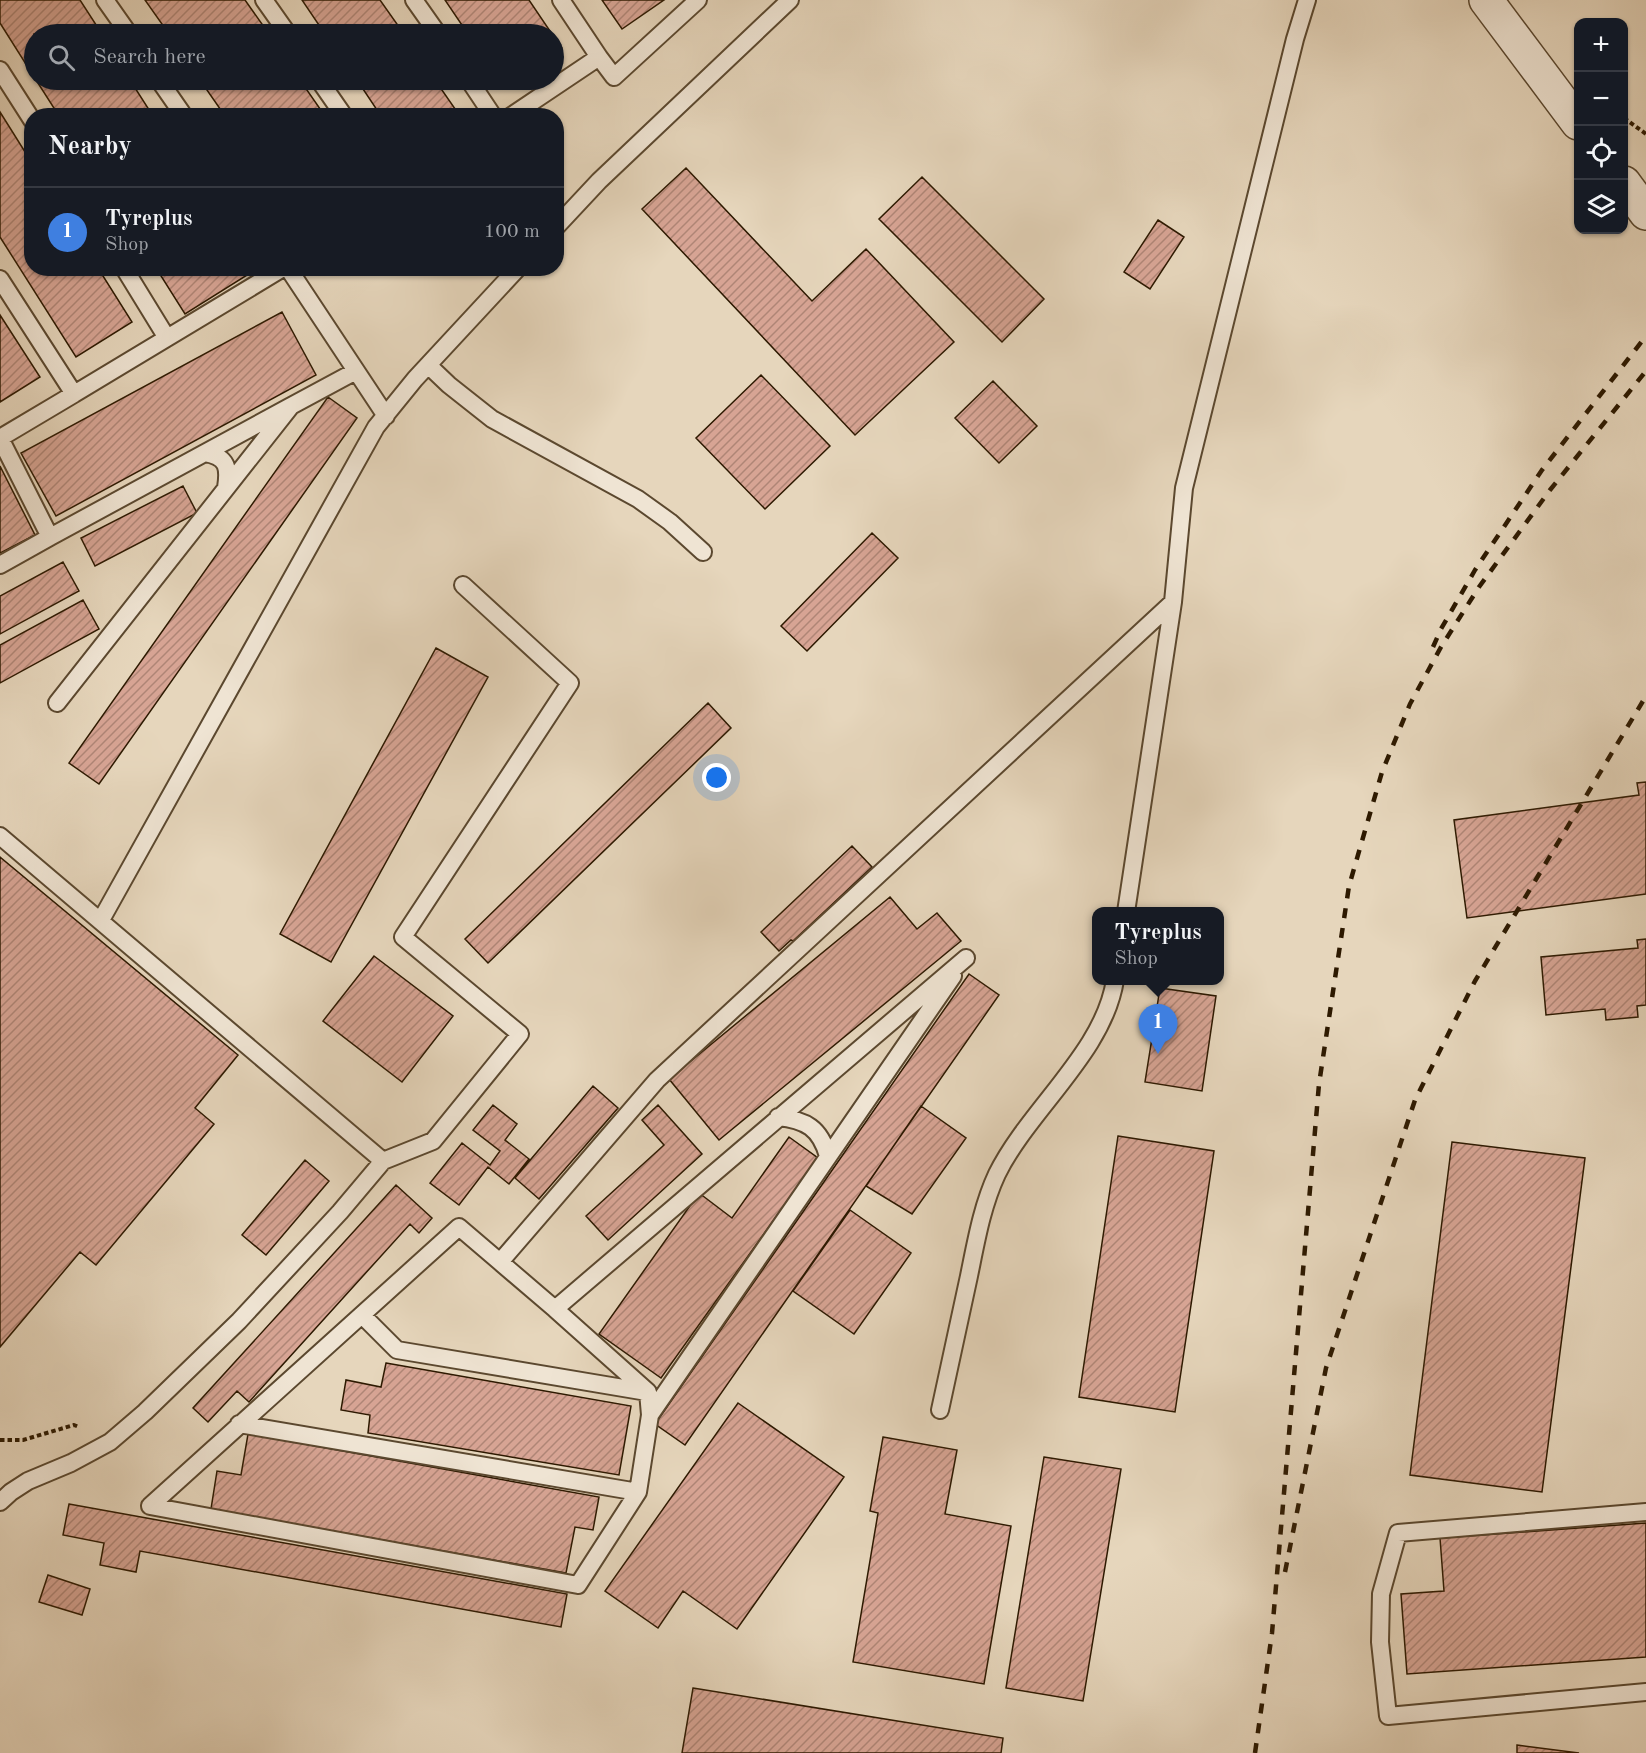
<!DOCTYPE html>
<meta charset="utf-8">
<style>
body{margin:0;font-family:"Old Standard TT",serif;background:#242831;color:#f1f3f6}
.controls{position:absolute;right:18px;top:18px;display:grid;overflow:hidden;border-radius:12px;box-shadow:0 2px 4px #0004}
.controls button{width:54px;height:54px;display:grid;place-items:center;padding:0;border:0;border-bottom:2px solid #363941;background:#171b24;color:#f1f3f6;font:30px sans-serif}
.you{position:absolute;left:717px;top:778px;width:21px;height:21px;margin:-15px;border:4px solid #fff;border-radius:50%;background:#1a73e8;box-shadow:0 0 0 9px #1a73e833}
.badge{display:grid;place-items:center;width:39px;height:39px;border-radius:50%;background:#1a73e8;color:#fff;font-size:20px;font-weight:700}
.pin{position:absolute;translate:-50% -50px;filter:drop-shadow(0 2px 3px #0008)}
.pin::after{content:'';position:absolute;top:32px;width:21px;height:18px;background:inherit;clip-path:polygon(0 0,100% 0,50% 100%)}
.popup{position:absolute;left:1092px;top:907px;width:132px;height:78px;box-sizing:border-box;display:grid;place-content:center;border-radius:12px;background:#171b24;filter:drop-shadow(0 2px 4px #0005);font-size:20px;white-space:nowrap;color:#9ea1a6}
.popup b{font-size:22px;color:#f1f3f6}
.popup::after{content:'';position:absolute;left:50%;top:100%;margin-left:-12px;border:12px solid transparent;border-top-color:#171b24}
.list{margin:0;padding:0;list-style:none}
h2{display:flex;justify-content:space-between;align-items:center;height:78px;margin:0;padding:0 24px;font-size:26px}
h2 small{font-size:20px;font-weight:400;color:#9ea1a6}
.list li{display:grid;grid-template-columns:39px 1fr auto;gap:18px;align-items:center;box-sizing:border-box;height:90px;padding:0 24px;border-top:2px solid #363941}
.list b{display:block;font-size:22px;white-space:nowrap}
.list p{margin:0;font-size:20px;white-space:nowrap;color:#9ea1a6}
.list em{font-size:20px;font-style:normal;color:#9ea1a6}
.icon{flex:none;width:33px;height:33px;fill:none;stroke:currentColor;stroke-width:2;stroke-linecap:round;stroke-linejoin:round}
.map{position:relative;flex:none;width:1646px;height:1753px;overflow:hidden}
.search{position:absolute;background:#171b24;box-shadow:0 2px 4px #0004;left:24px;top:24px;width:540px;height:66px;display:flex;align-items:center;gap:15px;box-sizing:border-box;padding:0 21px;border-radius:33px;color:#9ea1a6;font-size:22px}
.panel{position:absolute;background:#171b24;box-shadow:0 2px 4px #0004;left:24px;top:108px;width:540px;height:168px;border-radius:24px}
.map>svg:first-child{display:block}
.building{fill:url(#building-hatch);stroke:#2d1900;stroke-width:1.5}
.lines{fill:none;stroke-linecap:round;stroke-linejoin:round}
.service-casing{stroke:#5b482f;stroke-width:20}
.tertiary-casing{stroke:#5b482f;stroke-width:36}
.path{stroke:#2d1900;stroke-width:4;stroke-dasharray:4.5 3;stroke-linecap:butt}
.service{stroke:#efe4d3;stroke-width:16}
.tertiary{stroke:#efe4d3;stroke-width:33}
.rail{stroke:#2d1900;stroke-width:4.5;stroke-dasharray:10 10;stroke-linecap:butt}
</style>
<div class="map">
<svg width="1646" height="1753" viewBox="0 0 1646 1753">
<defs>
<pattern id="building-hatch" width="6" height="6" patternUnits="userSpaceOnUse" patternTransform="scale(1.5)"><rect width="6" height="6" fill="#d7a494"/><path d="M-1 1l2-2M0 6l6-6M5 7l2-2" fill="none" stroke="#af8576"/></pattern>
</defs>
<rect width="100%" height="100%" fill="#e6d6bc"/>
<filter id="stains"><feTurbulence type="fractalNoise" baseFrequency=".00333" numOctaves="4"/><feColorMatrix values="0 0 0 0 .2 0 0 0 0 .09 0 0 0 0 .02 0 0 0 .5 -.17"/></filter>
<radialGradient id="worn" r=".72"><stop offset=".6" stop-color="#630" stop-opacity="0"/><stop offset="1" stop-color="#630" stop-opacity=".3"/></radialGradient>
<path class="building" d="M0,0H80L102,34H34V77L0,23Z
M145,0H245L269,34H169Z
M302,0H380L404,34H325Z
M445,0H529L552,34H468Z
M602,0H664L622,29Z
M554,36L562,48L554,54Z
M36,80H130L153,116H59Z
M200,80H300L325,116H225Z
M357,80H435L460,116H381Z
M498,80H515L504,87Z
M0,112L32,163V268H98L132,322L76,357L0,237Z
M686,168L812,301L866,249L954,342L855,435L642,209Z
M922,177L1044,299L1002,342L879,219Z
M1158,220L1184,237L1150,289L1124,272Z
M156,268H250L252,272L185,314Z
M282,312L316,375L56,516L21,453Z
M0,315L40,377L0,402Z
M761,375L830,446L765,509L696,438Z
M993,381L1037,426L999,463L955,418Z
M328,397L357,418L99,784L69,763Z
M0,466L35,535L0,553Z
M183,486L197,513L95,566L81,538Z
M872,533L898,558L807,651L781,626Z
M63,562L79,591L0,634V596Z
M83,600L99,629L0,683V645Z
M436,648L488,677L331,962L280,934Z
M708,703L731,728L488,963L465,939Z
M1646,782V894L1467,918L1454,820L1639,795L1637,783Z
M852,846L872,867L793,941L791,940L779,951L761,932Z
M0,857L238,1055L195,1108L214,1124L96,1265L80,1252L0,1347Z
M890,897L917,929L937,913L961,941L719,1140L669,1079Z
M1646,939V1005L1637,1006L1638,1017L1606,1020L1605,1009L1546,1015L1541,957L1638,948L1637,940Z
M374,956L453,1016L402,1082L323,1021Z
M969,974L999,995L685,1445L655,1424Z
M1160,988L1216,996L1202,1091L1145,1082Z
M593,1086L618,1108L539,1199L515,1178Z
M493,1105L517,1124L505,1140L529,1159L509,1184L488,1167L459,1205L430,1183L462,1143L490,1165L500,1151L473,1130Z
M658,1105L702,1154L608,1240L586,1216L664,1145L642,1120Z
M921,1106L966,1138L912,1214L866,1186Z
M1118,1136L1214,1151L1175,1412L1079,1397Z
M789,1137L818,1158L661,1378L599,1334L699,1193L732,1218Z
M1452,1142L1585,1158L1542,1492L1410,1475Z
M305,1160L329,1181L266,1255L242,1235Z
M396,1185L432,1218L419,1233L410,1224L249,1402L237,1391L208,1422L193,1408Z
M850,1210L911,1253L854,1334L793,1291Z
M386,1363L631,1406L619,1475L368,1433L370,1415L341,1410L346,1380L381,1387Z
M738,1403L844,1477L737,1629L683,1591L658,1628L605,1591Z
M248,1434L599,1497L593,1530L575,1527L566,1573L211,1509L217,1471L241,1475Z
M883,1437L957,1450L945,1514L1011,1526L984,1684L853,1662L878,1513L870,1511Z
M1044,1457L1121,1469L1083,1701L1006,1688Z
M69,1504L567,1594L561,1627L140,1551L136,1572L100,1565L104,1543L63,1535Z
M1646,1523V1657L1407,1674L1401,1594L1444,1591L1440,1538Z
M48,1575L90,1589L82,1615L39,1602Z
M693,1688L1003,1738L1001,1753H682Z
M1517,1745L1579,1753H1517Z"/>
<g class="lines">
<defs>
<path id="service" d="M105,0L129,34
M264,0L288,34
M414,0L438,34
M561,0L599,57
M0,70L32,120
M159,80L184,116
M319,80L344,116
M469,80L493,116
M511,116L599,57L614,77L698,0
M556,227L599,181L790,0
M124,268L167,338L283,268
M288,268L386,416
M0,279L74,394L167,338
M428,365L449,385L492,419L638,499L670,522L703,552
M291,406L356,371
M0,438L50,537L291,406L57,703
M0,438L74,394
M205,453C228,457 229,468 226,488
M0,565L50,537
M0,836L383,1161
M1126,912L1173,602L1184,488L1295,39L1307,0
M101,920L376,427L415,379L518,268
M778,1117C806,1120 820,1128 828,1156
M500,1262L555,1309L966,958
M362,1315L397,1350L647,1392
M940,1410C950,1365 959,1321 969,1276C976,1242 982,1206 997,1174C1029,1109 1104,1052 1115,980
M650,1415L953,976
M239,1424L638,1492
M0,1502L11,1492L28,1481L71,1463L110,1442L145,1412L239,1321L340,1212L383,1161L433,1141L520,1034L403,937L570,683L463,585
M150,1506L459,1227L500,1262L657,1080L1173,602
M150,1506L578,1585L638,1492L650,1415L648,1392L555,1309
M1646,1512L1398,1533L1381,1594L1380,1642L1388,1716L1646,1692"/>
<path id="tertiary" d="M1486,0L1578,123
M1624,183L1646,213"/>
</defs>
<use href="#service" class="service-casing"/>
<use href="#tertiary" class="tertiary-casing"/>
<path class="path" d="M1624,118L1646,134
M0,1440H23L74,1425L79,1427"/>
<use href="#service" class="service"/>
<use href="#tertiary" class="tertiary"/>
<path class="rail" d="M1433,647L1441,629L1475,570L1542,470L1646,336
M1285,1572L1326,1368L1415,1100L1475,981L1646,696
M1255,1753L1272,1633L1319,1084L1349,886L1382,772L1410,704L1441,647L1479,587L1550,490L1646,371"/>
</g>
<rect width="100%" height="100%" filter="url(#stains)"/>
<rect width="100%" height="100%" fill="url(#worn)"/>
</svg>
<div class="controls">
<button>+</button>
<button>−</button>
<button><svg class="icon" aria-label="locate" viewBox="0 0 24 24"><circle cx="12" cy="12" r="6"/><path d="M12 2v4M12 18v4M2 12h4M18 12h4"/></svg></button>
<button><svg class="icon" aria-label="layers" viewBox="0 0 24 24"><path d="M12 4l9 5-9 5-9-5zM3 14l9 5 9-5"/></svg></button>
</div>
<div class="you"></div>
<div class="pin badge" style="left:1158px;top:1054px;background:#3f7fe0">1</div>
<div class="popup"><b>Tyreplus</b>Shop</div>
<div class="search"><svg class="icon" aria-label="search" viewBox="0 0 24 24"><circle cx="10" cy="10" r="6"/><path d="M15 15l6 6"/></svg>Search here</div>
<section class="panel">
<h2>Nearby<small></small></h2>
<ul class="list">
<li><span class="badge" style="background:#3f7fe0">1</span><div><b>Tyreplus</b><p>Shop</p></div><em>100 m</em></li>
</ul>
</section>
</div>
